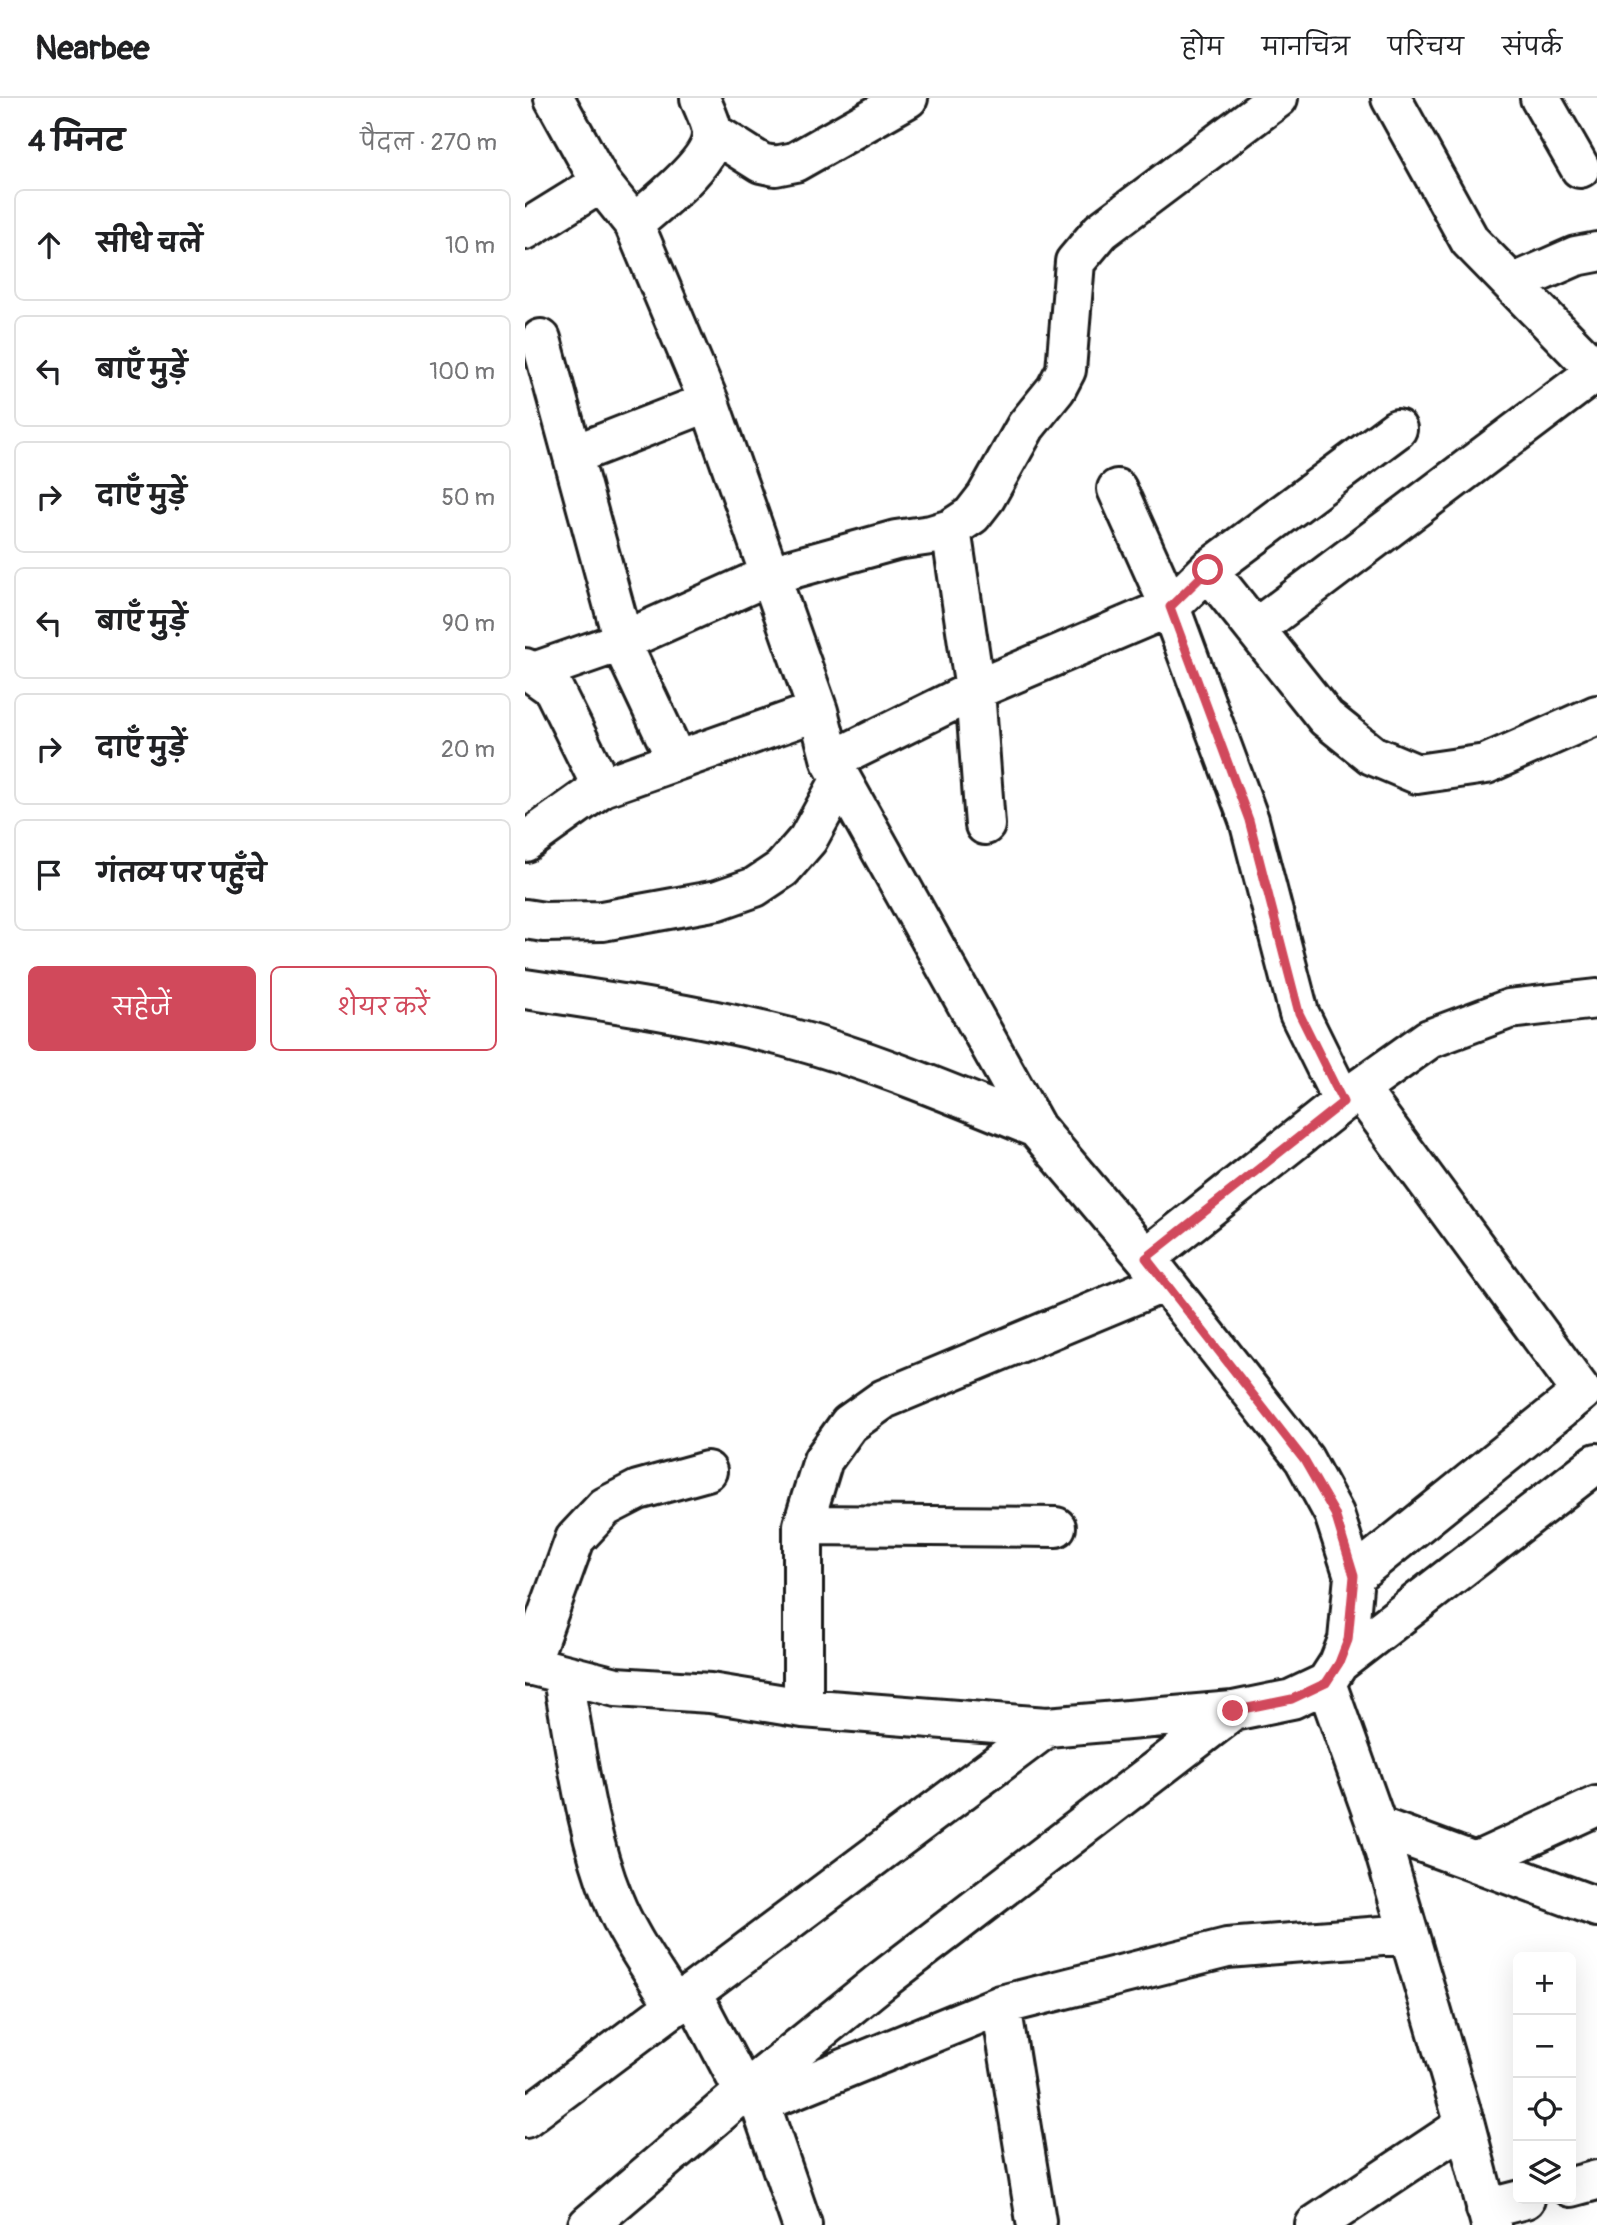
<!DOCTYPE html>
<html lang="hi">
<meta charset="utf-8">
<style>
body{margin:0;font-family:Pangolin,"Playpen Sans Deva",sans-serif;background:#f2f2f2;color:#202124}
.controls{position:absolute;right:21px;bottom:21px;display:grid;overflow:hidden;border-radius:10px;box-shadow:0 7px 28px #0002}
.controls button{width:63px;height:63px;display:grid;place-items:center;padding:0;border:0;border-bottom:2px solid #e0e0e0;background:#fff;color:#202124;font:35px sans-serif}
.stop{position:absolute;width:21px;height:21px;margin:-16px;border:5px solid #d1495b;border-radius:50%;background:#fff}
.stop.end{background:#d1495b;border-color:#fff;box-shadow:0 2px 7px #0008}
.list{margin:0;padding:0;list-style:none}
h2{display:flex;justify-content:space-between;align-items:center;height:91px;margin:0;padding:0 28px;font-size:30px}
h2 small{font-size:23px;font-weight:400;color:#757577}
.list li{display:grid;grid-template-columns:46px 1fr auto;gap:21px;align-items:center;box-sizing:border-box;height:112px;margin:0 14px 14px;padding:0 14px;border:2px solid #e0e0e0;border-radius:10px}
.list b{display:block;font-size:26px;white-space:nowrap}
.list em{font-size:23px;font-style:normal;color:#757577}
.actions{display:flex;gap:14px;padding:21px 28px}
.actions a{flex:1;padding:16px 0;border:2px solid #d1495b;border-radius:10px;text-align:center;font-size:24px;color:#d1495b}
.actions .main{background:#d1495b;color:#fff}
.icon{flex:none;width:38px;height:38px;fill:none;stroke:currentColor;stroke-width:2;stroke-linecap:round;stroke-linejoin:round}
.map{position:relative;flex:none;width:1072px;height:2127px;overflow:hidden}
header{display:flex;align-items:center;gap:42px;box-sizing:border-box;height:98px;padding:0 35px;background:#fff;border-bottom:2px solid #e0e0e0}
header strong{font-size:33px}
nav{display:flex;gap:38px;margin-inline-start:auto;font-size:24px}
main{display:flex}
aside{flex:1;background:#fff}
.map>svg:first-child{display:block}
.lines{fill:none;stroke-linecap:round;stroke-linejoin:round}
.minor-casing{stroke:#1c1c1c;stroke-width:44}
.minor{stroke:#fff;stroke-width:38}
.route{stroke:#d1495b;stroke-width:9}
</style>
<header>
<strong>Nearbee</strong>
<nav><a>होम</a><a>मानचित्र</a><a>परिचय</a><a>संपर्क</a></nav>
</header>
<main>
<aside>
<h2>4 मिनट<small>पैदल · 270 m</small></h2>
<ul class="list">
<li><svg class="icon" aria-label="ahead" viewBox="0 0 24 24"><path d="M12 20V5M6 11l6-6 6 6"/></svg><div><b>सीधे चलें</b></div><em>10 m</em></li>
<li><svg class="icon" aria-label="left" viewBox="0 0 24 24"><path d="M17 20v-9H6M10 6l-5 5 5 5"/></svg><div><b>बाएँ मुड़ें</b></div><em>100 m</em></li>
<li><svg class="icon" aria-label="right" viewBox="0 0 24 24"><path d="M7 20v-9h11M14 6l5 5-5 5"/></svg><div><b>दाएँ मुड़ें</b></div><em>50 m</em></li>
<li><svg class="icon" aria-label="left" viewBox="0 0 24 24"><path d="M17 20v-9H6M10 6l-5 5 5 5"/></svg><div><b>बाएँ मुड़ें</b></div><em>90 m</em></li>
<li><svg class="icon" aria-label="right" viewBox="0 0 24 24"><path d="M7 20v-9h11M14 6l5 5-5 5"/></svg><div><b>दाएँ मुड़ें</b></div><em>20 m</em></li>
<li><svg class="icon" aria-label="arrive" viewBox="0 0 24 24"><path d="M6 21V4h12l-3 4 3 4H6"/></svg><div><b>गंतव्य पर पहुँचे</b></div></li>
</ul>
<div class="actions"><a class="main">सहेजें</a><a>शेयर करें</a></div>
</aside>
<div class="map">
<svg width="1072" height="2127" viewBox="0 0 1072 2127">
<rect width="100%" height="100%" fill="#fff"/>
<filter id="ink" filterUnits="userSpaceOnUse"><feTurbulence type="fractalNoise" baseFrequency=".0143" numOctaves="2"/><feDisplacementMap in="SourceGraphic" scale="14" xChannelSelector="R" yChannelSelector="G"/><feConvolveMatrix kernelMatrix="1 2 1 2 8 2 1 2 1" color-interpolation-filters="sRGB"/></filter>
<g filter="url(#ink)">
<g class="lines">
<defs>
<path id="minor" d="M866,0L945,143L1072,273
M1015,0L1055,70
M187,34L236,65L250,68L270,64L383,0
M109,126C130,107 187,65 187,36C187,25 179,11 175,0
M0,132L76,85
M987,186L1051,158L1072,154
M16,241L102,557L151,661
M48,357L184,304
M592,391L645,509L724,722L774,915L818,1004
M426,431L450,592L460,727
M683,472L801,620L847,657L892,676L961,666L1072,617
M730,531L1072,273
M0,570L28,590L77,689
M6,575L98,543L245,477L371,442L406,437L426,431L447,417L461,399L501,328L531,291L541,272L550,164L576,133L753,0
M306,663L450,592L645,509L683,472L872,331
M0,744L77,689L293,613
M0,821L19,824L77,823L193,802L230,789L257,771L283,741L316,681
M0,891C88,904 175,917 261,939C347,962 429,997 511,1030
M834,991L904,941L984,911L1072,901
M621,1160L834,991L1057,1294L829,1478
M531,1429L278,1427L298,1362L324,1326L359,1301L640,1184
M814,1565L1072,1365
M0,1566L91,1589L185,1595L278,1610L522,1629L708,1613L767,1601L801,1585L814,1565L823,1542L829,1478L809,1416L779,1361L621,1160L511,1030L306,663L293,613L184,304L109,126L76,85L29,0
M4,1568L50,1441L80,1409L113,1392L182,1373
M37,1576C51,1649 60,1732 88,1801C103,1839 129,1874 150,1908
M801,1585L852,1728L940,2027L966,2127
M278,1610V1427
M852,1728L1072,1809
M950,1764L1072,1708
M167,1895L219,1994L235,2005
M476,1907L511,2123
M0,2020L522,1629
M1046,2089L1072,2082
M961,2111L1000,2101
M63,2127L219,1994L355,1884L708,1613
M277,2127L235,2005L476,1907L702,1850L883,1836
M790,2127L940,2027"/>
</defs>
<use href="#minor" class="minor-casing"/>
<use href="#minor" class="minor"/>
</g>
</g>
<g class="lines" filter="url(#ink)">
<path class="route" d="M683,472L645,509L724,722L774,915L818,1004L621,1160L779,1362L810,1416L829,1478L823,1542L814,1565L801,1585L767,1601L708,1613"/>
</g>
</svg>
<div class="controls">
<button>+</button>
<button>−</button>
<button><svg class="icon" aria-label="locate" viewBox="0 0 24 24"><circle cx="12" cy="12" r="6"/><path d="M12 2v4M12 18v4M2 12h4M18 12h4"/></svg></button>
<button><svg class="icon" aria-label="layers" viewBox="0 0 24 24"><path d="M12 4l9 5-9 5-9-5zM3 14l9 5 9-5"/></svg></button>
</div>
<div class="stop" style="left:683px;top:472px"></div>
<div class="stop end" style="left:708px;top:1613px"></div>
</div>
</main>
